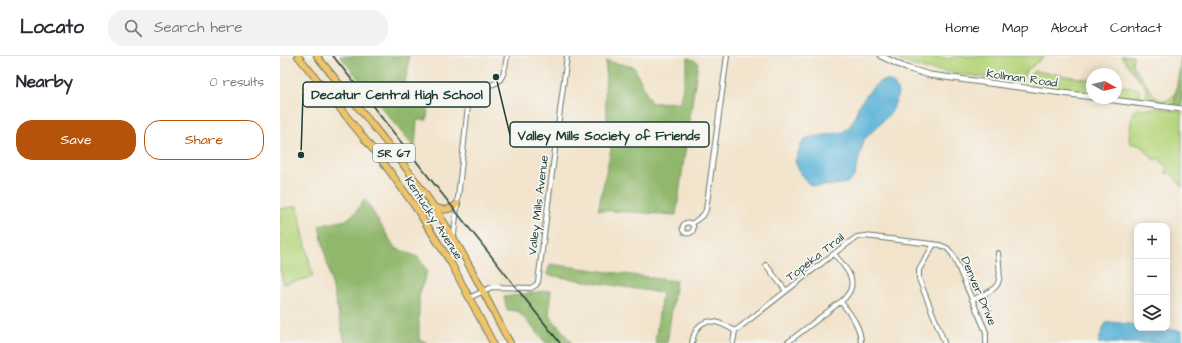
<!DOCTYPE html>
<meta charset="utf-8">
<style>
body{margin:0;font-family:"Architects Daughter",sans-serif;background:#f2f2f3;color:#2b2b33}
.controls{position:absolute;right:12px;bottom:12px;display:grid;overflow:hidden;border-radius:8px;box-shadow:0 2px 10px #0003}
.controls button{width:36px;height:36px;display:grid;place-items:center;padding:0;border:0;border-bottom:1px solid #e1e1e2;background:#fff;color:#2b2b33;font:20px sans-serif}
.compass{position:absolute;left:806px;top:12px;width:36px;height:36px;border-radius:50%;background:#fff;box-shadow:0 2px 10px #0003;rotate:98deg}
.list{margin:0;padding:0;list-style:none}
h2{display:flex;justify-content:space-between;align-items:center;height:52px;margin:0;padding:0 16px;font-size:17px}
h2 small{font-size:13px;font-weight:400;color:#7c7c81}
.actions{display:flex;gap:8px;padding:12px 16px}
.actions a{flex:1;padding:9px 0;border:1px solid #b45309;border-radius:16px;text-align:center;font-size:14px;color:#b45309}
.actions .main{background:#b45309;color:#fff}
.icon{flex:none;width:22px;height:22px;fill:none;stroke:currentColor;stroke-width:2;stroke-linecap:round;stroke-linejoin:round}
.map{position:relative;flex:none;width:902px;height:287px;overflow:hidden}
header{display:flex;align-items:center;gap:24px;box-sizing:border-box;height:56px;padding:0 20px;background:#fff;border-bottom:1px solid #e1e1e2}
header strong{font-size:19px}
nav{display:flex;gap:22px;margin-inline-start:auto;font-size:14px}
.search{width:280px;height:36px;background:#f2f2f3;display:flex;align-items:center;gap:10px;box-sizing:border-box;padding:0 14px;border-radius:16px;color:#7c7c81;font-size:15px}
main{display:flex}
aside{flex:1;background:#fff}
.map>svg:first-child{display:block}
.green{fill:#b6d67d;stroke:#6a8a58}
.forest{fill:#90b76c;stroke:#587a50}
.water{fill:#5ab2d7;stroke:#3c7886}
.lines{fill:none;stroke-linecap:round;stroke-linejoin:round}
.minor-casing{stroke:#697769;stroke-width:6}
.tertiary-casing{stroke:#697769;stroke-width:7}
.primary-casing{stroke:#697769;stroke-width:8}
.minor{stroke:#fff;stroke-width:4}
.tertiary{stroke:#fff;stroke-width:5}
.primary{stroke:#efc469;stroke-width:6}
.rail{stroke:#1f3d34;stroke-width:1.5}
.labels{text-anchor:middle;stroke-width:3.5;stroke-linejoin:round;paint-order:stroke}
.shield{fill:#f6f6f2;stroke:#60746d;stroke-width:1}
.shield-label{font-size:11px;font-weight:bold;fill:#1f3d34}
.street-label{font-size:12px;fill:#1f3d34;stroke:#f6f6f2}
.leader{fill:none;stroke:#1f3d34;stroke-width:1.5}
.callout-dot{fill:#1f3d34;stroke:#f6f6f2;stroke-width:1.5}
.callout{fill:#f6f6f2;stroke:#1f3d34;stroke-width:1.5}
.callout-label{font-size:13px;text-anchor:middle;font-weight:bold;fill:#1f3d34}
</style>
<header>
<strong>Locato</strong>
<div class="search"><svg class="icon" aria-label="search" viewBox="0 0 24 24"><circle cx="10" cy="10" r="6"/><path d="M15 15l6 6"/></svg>Search here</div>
<nav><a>Home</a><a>Map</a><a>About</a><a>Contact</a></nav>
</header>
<main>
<aside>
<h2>Nearby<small>0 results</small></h2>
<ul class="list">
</ul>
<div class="actions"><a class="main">Save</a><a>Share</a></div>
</aside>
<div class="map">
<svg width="902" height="287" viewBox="0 0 902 287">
<rect width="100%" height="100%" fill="#f6f6f2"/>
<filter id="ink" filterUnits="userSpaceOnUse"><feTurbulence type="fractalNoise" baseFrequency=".025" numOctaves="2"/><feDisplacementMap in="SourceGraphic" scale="8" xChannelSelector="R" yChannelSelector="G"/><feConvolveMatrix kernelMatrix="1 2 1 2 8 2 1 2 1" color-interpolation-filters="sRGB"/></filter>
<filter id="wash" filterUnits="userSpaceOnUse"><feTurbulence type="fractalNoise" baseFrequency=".012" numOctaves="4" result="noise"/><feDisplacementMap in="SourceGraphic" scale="16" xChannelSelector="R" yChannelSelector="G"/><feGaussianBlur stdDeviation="0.9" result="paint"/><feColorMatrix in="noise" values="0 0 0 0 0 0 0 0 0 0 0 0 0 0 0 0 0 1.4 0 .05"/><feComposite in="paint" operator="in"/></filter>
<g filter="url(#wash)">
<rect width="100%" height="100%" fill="#f2e3cb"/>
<path class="green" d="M610,0H654L670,3L674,0H765L746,15L742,24L738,26L646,13L631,9Z
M841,0H853L852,7L854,12L877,43C887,46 891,44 896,35L894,49L867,45L866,32Z
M755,15L812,24V39L791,36V33L752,28C747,24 749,17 755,15Z
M836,29L856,32L860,36V44L858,45L836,42Z
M857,52L869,53L877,52L902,56V131L890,116L887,118L885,116L888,113L878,102L874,104L862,90L850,87L849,83L852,57Z
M17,150L33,221L3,228L0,212V153Z"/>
<path class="forest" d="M60,0H129L128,14L121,44L149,43L147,64H137L135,93Z
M901,0H902V50L894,49Z
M408,2L418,6L396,159L318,154L331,93L325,45L326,5L354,11L371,47L400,46Z
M85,143L115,192L138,201L147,215L139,240V283L148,287H65L39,170L66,164L76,156Z
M270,208L396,225L387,287H375L382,237L267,219Z
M271,234L269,259L292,287H266L238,255L227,254L224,241Z"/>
<path class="water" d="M607,24L613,27L616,31L618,37L616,45L611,57L584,84L574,121L570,125L567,127C558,128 535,133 529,128C522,122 519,114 515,106L521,88L527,82L563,76L570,70L574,63L579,49L592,32L599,26Z
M831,266L857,269V272H878L902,275V287H818L823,272L826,267Z"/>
</g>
<g filter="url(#ink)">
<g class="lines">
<defs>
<path id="minor" d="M402.5 172a5.5 5.5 0 1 1 11 0a5.5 5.5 0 1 1-11 0Z
M412,168L424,158L426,154L447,0
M654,188L639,214V223L663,283L664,287
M171,206L190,31C196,28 202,29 209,29C224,28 225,12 227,0
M486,209L506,235
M189,242L212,231L251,232L256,229L258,226L287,0
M692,244C723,230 721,230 718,197
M561,246C570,258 581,270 581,287
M455,275L560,193L577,181L585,180L660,189L667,192L673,199L706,276V287
M412,287C417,258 436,263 455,275
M453,287L455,275
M507,287L564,243C581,226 566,212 554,198"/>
<path id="tertiary" d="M601,0L626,12L650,19L812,41
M818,42L902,53"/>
<path id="primary" d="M18,0L103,106L136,152L171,207L213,287
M37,0C77,51 120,100 156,154C184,196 206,242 230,287
M153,151C164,154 167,156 177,148"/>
</defs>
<use href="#minor" class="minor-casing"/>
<use href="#tertiary" class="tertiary-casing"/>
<use href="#primary" class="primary-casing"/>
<use href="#minor" class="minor"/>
<use href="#tertiary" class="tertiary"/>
<use href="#primary" class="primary"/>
<path class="rail" d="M53,0L280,287"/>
</g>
</g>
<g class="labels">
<rect class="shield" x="93" y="88" width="42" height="18" rx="3"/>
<g class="shield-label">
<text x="114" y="101">SR 67</text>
</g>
<g class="street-label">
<text transform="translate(742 22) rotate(8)" y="4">Kollman Road</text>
<text transform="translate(258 149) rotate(-83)" y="4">Valley Mills Avenue</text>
<text transform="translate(154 162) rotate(57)" y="4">Kentucky Avenue</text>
<text transform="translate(535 201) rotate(-38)" y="4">Topeka Trail</text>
<text transform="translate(699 235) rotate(67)" y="4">Denver Drive</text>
</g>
</g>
<path class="leader" d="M21 99L23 38M216 21L230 79"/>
<g class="callout-dot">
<circle cx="21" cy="99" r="4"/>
<circle cx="216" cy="21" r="4"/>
</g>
<g class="callout">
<rect x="23" y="26" width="187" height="25" rx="4"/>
<rect x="230" y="66" width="199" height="25" rx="4"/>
</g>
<g class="callout-label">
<text x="117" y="43">Decatur Central High School</text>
<text x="329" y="84">Valley Mills Society of Friends</text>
</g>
</svg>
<div class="controls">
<button>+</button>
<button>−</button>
<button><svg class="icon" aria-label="layers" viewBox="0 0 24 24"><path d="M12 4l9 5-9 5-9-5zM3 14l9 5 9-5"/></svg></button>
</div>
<svg class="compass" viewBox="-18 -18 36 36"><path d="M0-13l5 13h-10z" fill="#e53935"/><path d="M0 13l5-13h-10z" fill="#7c7c81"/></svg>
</div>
</main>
